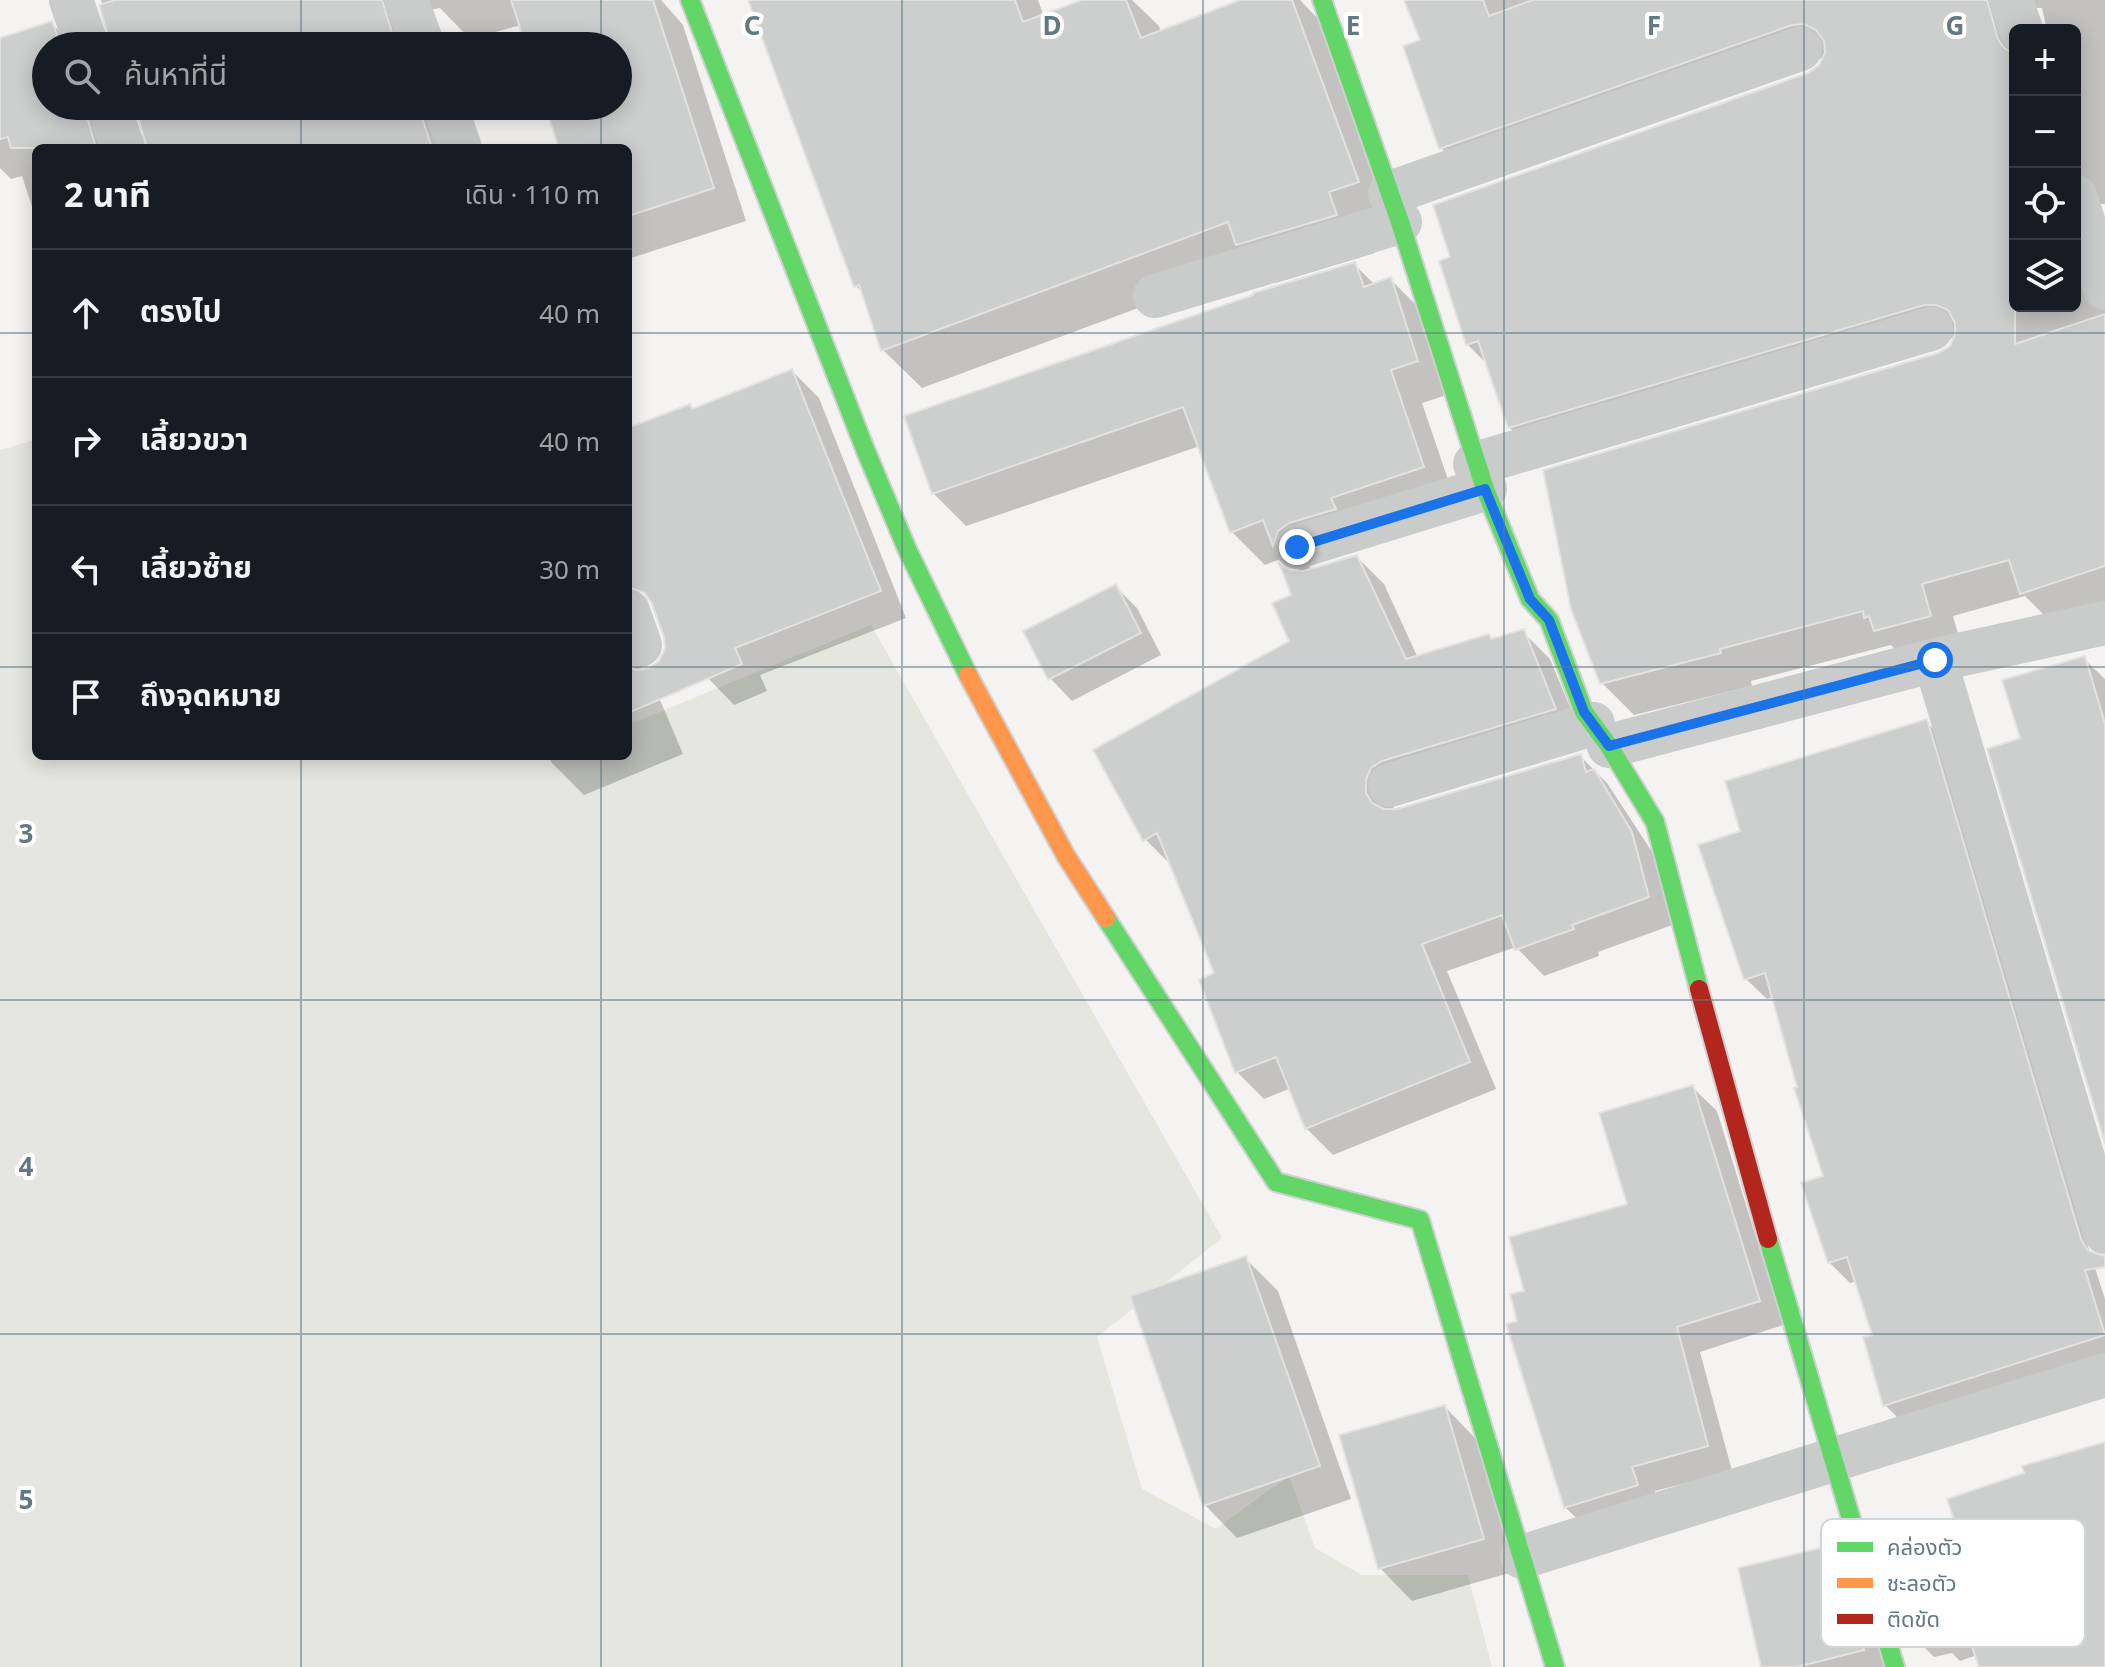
<!DOCTYPE html>
<html lang="th">
<meta charset="utf-8">
<style>
body{margin:0;font-family:"Noto Sans","Noto Sans Thai",sans-serif;background:#242831;color:#f1f3f6}
.controls{position:absolute;right:24px;top:24px;display:grid;overflow:hidden;border-radius:12px;box-shadow:0 4px 20px #0003}
.controls button{width:72px;height:72px;display:grid;place-items:center;padding:0;border:0;border-bottom:2px solid #363941;background:#171b24;color:#f1f3f6;font:40px sans-serif}
.stop{position:absolute;width:24px;height:24px;margin:-18px;border:6px solid #1a73e8;border-radius:50%;background:#fff}
.stop.end{background:#1a73e8;border-color:#fff;box-shadow:0 2px 8px #0008}
.list{margin:0;padding:0;list-style:none}
h2{display:flex;justify-content:space-between;align-items:center;height:104px;margin:0;padding:0 32px;font-size:34px}
h2 small{font-size:26px;font-weight:400;color:#9ea1a6}
.list li{display:grid;grid-template-columns:52px 1fr auto;gap:24px;align-items:center;box-sizing:border-box;height:128px;padding:0 32px;border-top:2px solid #363941}
.list b{display:block;font-size:30px;white-space:nowrap}
.list em{font-size:26px;font-style:normal;color:#9ea1a6}
.icon{flex:none;width:44px;height:44px;fill:none;stroke:currentColor;stroke-width:2;stroke-linecap:round;stroke-linejoin:round}
.map{position:relative;flex:none;width:2105px;height:1667px;overflow:hidden}
.search{position:absolute;background:#171b24;box-shadow:0 4px 20px #0003;left:32px;top:32px;width:600px;height:88px;display:flex;align-items:center;gap:20px;box-sizing:border-box;padding:0 28px;border-radius:44px;color:#9ea1a6;font-size:30px}
.panel{position:absolute;background:#171b24;box-shadow:0 4px 20px #0003;left:32px;top:144px;width:600px;height:616px;border-radius:12px}
.map>svg:first-child{display:block}
.green{fill:#e4e6df}
.shadow{fill:#0003;fill-rule:evenodd}
.building{fill:#cdcece;stroke:#e3e2e1;stroke-width:2}
.lines{fill:none;stroke-linecap:round;stroke-linejoin:round}
.fast-casing{stroke:#cfd1d0;stroke-width:22}
.slow-casing{stroke:#cfd1d0;stroke-width:22}
.jam-casing{stroke:#cfd1d0;stroke-width:22}
.street{stroke:#cacbcb;stroke-width:44}
.fast{stroke:#63d668;stroke-width:18}
.slow{stroke:#ff974d;stroke-width:18}
.jam{stroke:#b3261e;stroke-width:18}
.route{stroke:#1a73e8;stroke-width:10}
.grid{fill:none;stroke:#627983;stroke-width:2;stroke-opacity:0.55}
.key{fill:#fff;stroke:#d0d7da;stroke-width:2}
.key-label{font-size:22px;fill:#627983}
.grid-label{font-size:26px;text-anchor:middle;font-weight:bold;fill:#627983;stroke:#fff;stroke-width:8;stroke-linejoin:round;paint-order:stroke}
</style>
<div class="map">
<svg width="2105" height="1667" viewBox="0 0 2105 1667">
<rect width="100%" height="100%" fill="#f4f3f1"/>
<path class="green" d="M34,440L36,447V756H628V725L871,625L1222,1238L1097,1337L1142,1489L1216,1529L1289,1476L1315,1548L1362,1575H1468L1492,1667H0V450Z"/>
<path class="shadow" d="M101,0H661L683,25L746,221L628,259V148H561L547,106H618V46H528L521,25L470,39L440,8L430,10L416,46H113Z
M750,0H1038L1044,17L1087,0H1132L1159,26L1161,32L1246,0H1300L1323,24L1396,220L1366,231L1375,253L1276,283L1257,264L922,388L883,350L864,294L856,286Z
M1407,0H2105V204H2100L2105,305V610L2054,625L2025,596L1953,616L1962,648L1908,662L1891,645L1751,681L1752,686L1634,715L1602,683L1939,355L1950,348L1956,337L1542,460L1509,427L1489,366L1467,344L1821,66L1825,57L1474,181L1441,148L1422,42ZM2037,8H2042L2047,30H2075V306H2015V30L2024,17Z
M51,23L74,46H46V106H439L453,148H154L142,114L134,115L105,148H36V219L22,176L11,179L0,168V40Z
M1354,264L1375,285L1391,280L1424,313L1450,394L1422,403L1455,500L1311,564L1308,572L1357,557L1384,584L1418,658L1489,636L1494,641L1523,632L1550,659L1582,736L1399,794L1392,811L1580,756L1607,783L1658,861L1675,924L1598,952L1599,956L1544,976L1516,947L1447,971L1496,1089L1333,1155L1306,1128L1291,1088L1264,1099L1237,1072L1217,975L1172,866L1145,839L1292,642L1293,596L1290,573H1302L1286,557L1265,565L1232,532L1200,446L966,526L933,493Z
M792,371L819,398L906,618L760,675L767,691L734,705L708,678L628,471V430L690,406L694,411Z
M1115,586L1137,608L1161,655L1072,701L1050,678Z
M628,625L649,689L661,702L683,754L584,795L551,762L549,756H628Z
M2084,659L2105,679V1137L2022,739Z
M1926,722L1947,742L2074,1203L2105,1299V1362L1906,1426L1885,1405L1866,1339L1874,1336L1857,1281L1850,1283L1829,1262L1825,1178L1774,997L1767,999L1746,979L1742,832Z
M1692,1087L1717,1111L1783,1325L1700,1352L1732,1471L1655,1491L1661,1509L1590,1531L1565,1507L1519,1322L1526,1292L1630,1206Z
M1246,1259L1278,1291L1351,1499L1237,1538L1205,1505Z
M1445,1407L1477,1440L1516,1571L1412,1601L1380,1568Z
M2105,1444V1667H1981L1977,1655L1960,1661L1952,1653L1934,1657L1914,1637Z
M1832,1547L1865,1580L1891,1667H1763Z"/>
<path class="building" d="M115,0H382L396,46H111L99,5Z
M511,0H653L714,188L628,216V148H559L545,106H618V46H526Z
M748,0H1015L1023,22L1082,0H1126L1141,38L1240,0H1292L1359,182L1329,192L1337,215L1236,245L1228,222L881,351L859,285L854,287Z
M1404,0H1483L1489,16L1533,0H1987L1998,39L2004,48L2015,54V344L2105,314V566L2020,594L2009,560L1922,584L1931,616L1874,631L1869,616L1864,618L1863,611L1720,649L1721,653L1600,684L1571,609L1543,470L1938,353L1950,346L1955,334V323L1948,310L1936,305H1924L1508,428L1478,341L1466,345L1439,261L1450,257L1433,205L1808,73L1819,65L1825,53L1824,41L1816,30L1804,24L1792,25L1439,149L1403,46L1420,40Z
M52,21L61,46H46V106H84L96,148H11L8,137L0,139V38Z
M135,106H418L432,148H147Z
M1355,262L1364,287L1391,277L1418,361L1391,370L1424,467L1331,498L1336,509L1289,523L1278,531L1273,546L1263,520L1230,533L1183,407L932,494L904,416L1253,295V293Z
M792,369L881,591L735,648L742,664L628,713V666L636,670L649,668L659,661L665,649L664,637L651,602L644,592L628,587V428L690,404L692,409Z
M1357,555L1406,659L1489,634L1491,639L1524,629L1556,709L1382,761L1371,768L1366,780V793L1372,803L1384,809H1397L1581,754L1586,772L1594,769L1632,832L1649,897L1572,925L1574,929L1515,950L1502,915L1422,944L1470,1062L1305,1129L1276,1057L1235,1073L1199,980L1214,973L1157,833L1143,841L1093,750L1289,641L1272,603L1291,595L1280,565L1291,571H1304Z
M1116,584L1141,633L1048,680L1023,631Z
M2085,656L2105,724V1144L1987,749L2020,738L2002,680Z
M1927,719L2081,1239L2088,1251L2105,1256V1267L2085,1270L2105,1335L1883,1406L1863,1337L1872,1335L1847,1257L1828,1263L1801,1183L1823,1176L1794,1088L1797,1087L1765,973L1744,980L1698,845L1740,831L1725,781Z
M1693,1085L1760,1301L1677,1327L1708,1446L1632,1467L1638,1485L1564,1508L1506,1324L1517,1321L1510,1294L1524,1291L1509,1237L1627,1204L1599,1113Z
M1246,1256L1320,1466L1203,1506L1130,1296Z
M1445,1405L1484,1539L1378,1569L1339,1435Z
M2105,1442V1667H1979L1967,1632L1938,1642L1935,1633L1913,1638L1900,1597L1972,1573L1947,1499L2024,1473L2022,1466Z
M1833,1545L1864,1650L1797,1667H1761L1738,1568Z"/>
<g class="lines">
<defs>
<path id="fast" d="M690,0L865,449L907,549L968,675
M1322,0L1400,222L1485,489L1530,599L1549,620L1584,712L1609,746L1655,822L1699,989
M1106,918L1276,1182L1420,1220L1555,1667
M1768,1239L1895,1667"/>
<path id="slow" d="M968,675L1066,856L1106,918"/>
<path id="jam" d="M1699,989L1768,1239"/>
</defs>
<use href="#fast" class="fast-casing"/>
<use href="#slow" class="slow-casing"/>
<use href="#jam" class="jam-casing"/>
<path class="street" d="M71,0L87,46
M406,0L423,46
M2011,0L2021,30
M108,106L123,148
M445,106L460,148
M1390,193L1800,49
M2075,196L2105,288
M1155,296L1400,222
M1475,464L1931,329
M1297,547L1485,489
M628,611L640,645
M1935,660L2105,1232
M1609,746L1935,660L2105,623
M1390,785L1593,724
M1522,1557L2105,1375"/>
<use href="#fast" class="fast"/>
<use href="#slow" class="slow"/>
<use href="#jam" class="jam"/>
</g>
<g class="lines">
<path class="route" d="M1297,547L1485,489L1530,599L1549,620L1584,712L1609,746L1935,660"/>
</g>
<path class="grid" d="M301,0V46M601,0V46M902,0V1667M1203,0V1667M1504,0V1667M1804,0V1667M301,106V148M601,106V148M0,333H36M628,333H2105M0,667H36M628,667H2105M301,756V1667M601,756V1667M0,1000H2105M0,1334H2105"/>
<rect x="1821" y="1519" width="264" height="128" rx="12" class="key"/>
<rect x="1837" y="1542" width="36" height="10" fill="#63d668"/>
<rect x="1837" y="1578" width="36" height="10" fill="#ff974d"/>
<rect x="1837" y="1614" width="36" height="10" fill="#b3261e"/>
<g class="key-label">
<text x="1887" y="1555">คล่องตัว</text>
<text x="1887" y="1591">ชะลอตัว</text>
<text x="1887" y="1627">ติดขัด</text>
</g>
<g class="grid-label">
<text x="752" y="35">C</text>
<text x="1052" y="35">D</text>
<text x="1353" y="35">E</text>
<text x="1654" y="35">F</text>
<text x="1955" y="35">G</text>
<text x="26" y="843">3</text>
<text x="26" y="1176">4</text>
<text x="26" y="1509">5</text>
</g>
</svg>
<div class="controls">
<button>+</button>
<button>−</button>
<button><svg class="icon" aria-label="locate" viewBox="0 0 24 24"><circle cx="12" cy="12" r="6"/><path d="M12 2v4M12 18v4M2 12h4M18 12h4"/></svg></button>
<button><svg class="icon" aria-label="layers" viewBox="0 0 24 24"><path d="M12 4l9 5-9 5-9-5zM3 14l9 5 9-5"/></svg></button>
</div>
<div class="stop" style="left:1935px;top:660px"></div>
<div class="stop end" style="left:1297px;top:547px"></div>
<div class="search"><svg class="icon" aria-label="search" viewBox="0 0 24 24"><circle cx="10" cy="10" r="6"/><path d="M15 15l6 6"/></svg>ค้นหาที่นี่</div>
<section class="panel">
<h2>2 นาที<small>เดิน · 110 m</small></h2>
<ul class="list">
<li><svg class="icon" aria-label="ahead" viewBox="0 0 24 24"><path d="M12 20V5M6 11l6-6 6 6"/></svg><div><b>ตรงไป</b></div><em>40 m</em></li>
<li><svg class="icon" aria-label="right" viewBox="0 0 24 24"><path d="M7 20v-9h11M14 6l5 5-5 5"/></svg><div><b>เลี้ยวขวา</b></div><em>40 m</em></li>
<li><svg class="icon" aria-label="left" viewBox="0 0 24 24"><path d="M17 20v-9H6M10 6l-5 5 5 5"/></svg><div><b>เลี้ยวซ้าย</b></div><em>30 m</em></li>
<li><svg class="icon" aria-label="arrive" viewBox="0 0 24 24"><path d="M6 21V4h12l-3 4 3 4H6"/></svg><div><b>ถึงจุดหมาย</b></div></li>
</ul>
</section>
</div>
